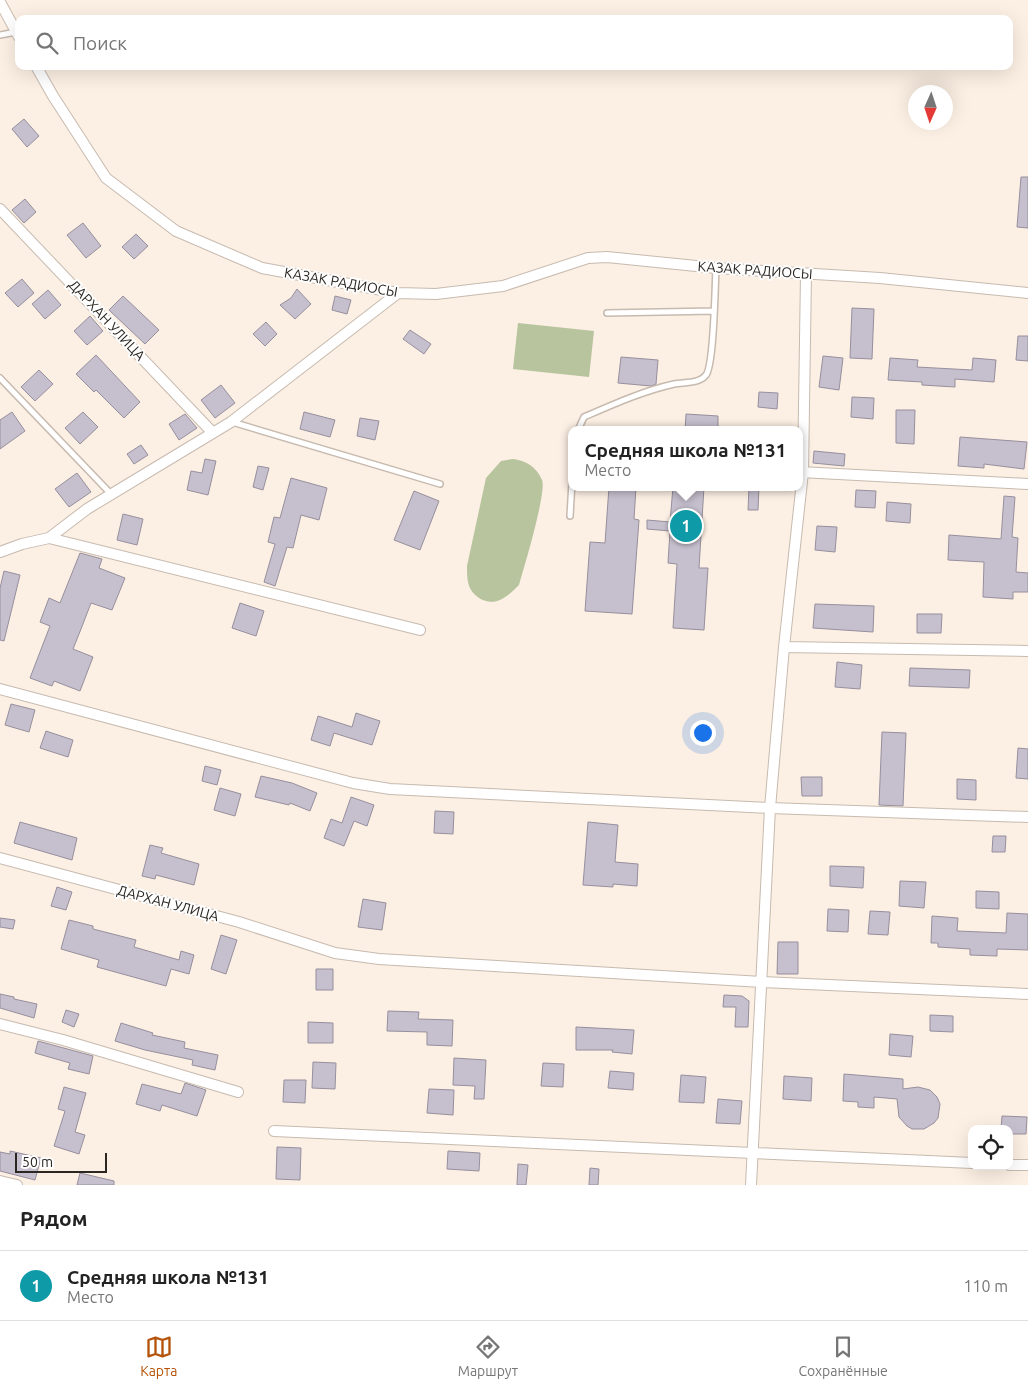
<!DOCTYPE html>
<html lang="ru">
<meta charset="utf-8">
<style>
body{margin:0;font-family:Ubuntu,sans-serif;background:#f6f6f6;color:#222}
.controls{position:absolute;right:15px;bottom:15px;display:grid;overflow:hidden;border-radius:10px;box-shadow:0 5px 20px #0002}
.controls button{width:45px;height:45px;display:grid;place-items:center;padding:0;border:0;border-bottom:1px solid #e0e0e0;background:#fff;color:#222;font:25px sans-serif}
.compass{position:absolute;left:908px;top:85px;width:45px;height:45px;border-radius:50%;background:#fff;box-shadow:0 5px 20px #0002;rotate:183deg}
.scale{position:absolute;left:15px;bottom:12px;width:92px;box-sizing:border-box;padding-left:5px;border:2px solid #2a2621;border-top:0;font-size:14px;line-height:18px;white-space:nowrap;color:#2a2621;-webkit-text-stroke:4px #fefefe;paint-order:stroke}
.you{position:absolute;left:702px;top:732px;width:18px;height:18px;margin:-12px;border:4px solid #fff;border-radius:50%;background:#1a73e8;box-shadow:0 0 0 8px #1a73e833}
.badge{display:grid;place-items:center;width:32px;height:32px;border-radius:50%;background:#b45309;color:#fff;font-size:16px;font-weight:700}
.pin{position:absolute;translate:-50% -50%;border:2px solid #fff;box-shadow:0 1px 5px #0006}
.popup{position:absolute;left:568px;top:426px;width:235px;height:65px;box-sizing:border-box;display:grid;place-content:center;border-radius:10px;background:#fff;filter:drop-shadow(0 1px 4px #0005);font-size:16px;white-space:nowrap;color:#767676}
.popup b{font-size:19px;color:#222}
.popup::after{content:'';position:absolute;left:50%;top:100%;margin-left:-10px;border:10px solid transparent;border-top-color:#fff}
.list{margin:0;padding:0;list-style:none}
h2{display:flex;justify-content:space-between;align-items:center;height:65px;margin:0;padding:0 20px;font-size:21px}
h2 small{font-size:16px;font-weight:400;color:#767676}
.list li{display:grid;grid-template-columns:32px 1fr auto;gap:15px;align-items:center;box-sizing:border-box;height:70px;padding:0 20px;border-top:1px solid #e0e0e0}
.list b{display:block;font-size:19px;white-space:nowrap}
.list p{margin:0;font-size:16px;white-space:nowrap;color:#767676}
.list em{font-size:16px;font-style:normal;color:#767676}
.icon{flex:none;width:28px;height:28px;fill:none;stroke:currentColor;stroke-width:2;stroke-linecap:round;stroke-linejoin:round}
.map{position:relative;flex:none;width:1028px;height:1185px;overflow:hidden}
.search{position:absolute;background:#fff;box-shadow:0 5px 20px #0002;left:15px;right:15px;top:15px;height:55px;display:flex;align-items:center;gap:12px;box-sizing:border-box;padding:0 18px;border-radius:10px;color:#767676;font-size:19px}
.sheet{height:135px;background:#fff}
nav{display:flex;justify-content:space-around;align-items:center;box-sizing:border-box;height:70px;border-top:1px solid #e0e0e0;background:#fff;font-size:14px;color:#767676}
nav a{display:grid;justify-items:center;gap:2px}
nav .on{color:#b45309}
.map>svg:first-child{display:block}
.pitch{fill:#b7c49e}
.building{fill:#c6bfce;stroke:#968f9d}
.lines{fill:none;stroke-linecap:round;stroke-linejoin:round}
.lane-casing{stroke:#c7baaf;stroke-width:8}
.street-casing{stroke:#c7baaf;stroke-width:12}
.lane{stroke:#fff;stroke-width:5}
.street{stroke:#fff;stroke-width:10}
.labels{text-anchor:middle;stroke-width:4;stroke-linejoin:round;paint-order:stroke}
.street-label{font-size:14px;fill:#2a2621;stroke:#fefefe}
</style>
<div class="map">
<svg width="1028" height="1185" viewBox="0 0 1028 1185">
<rect width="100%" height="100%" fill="#fcefe3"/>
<path class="pitch" d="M518,323L594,331L589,377L513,369Z
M513,459C525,460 537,467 542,480C547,491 524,568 519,585C508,596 495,608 479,598C476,596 473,593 471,590C467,583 467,574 467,566L486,478L501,461Z"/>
<path class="building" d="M24,119L39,136L27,147L12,129Z
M1021,177H1028V228L1017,227Z
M25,199L36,212L24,223L12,210Z
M83,223L101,246L86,258L67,235Z
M136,234L148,246L134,259L122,247Z
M22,279L34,293L18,307L5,293Z
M297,289L311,304L295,319L280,305L291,298Z
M48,290L61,305L45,319L32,304Z
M123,296L159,330L145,344L109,310Z
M335,296L351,300L347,314L332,310Z
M852,308L874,309L872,359L850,358Z
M90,316L103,331L87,345L74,331Z
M266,322L277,334L265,346L253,334Z
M410,330L431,344L424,354L403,339Z
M1018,336H1028V361L1016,360Z
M96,355L140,402L124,418L96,390L94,392L76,374Z
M823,356L843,358L839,390L819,387Z
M621,357L658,360L656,384L651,386L618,383Z
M890,358L918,360L917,367L972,370L973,358L996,360L994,382L955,379V387L922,385V382L888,380Z
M39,370L53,384L35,401L21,387Z
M221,385L235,403L215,418L201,400Z
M759,392L778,393L777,409L758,407Z
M852,397L874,398L873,419L851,417Z
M896,410H915L914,444L896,443Z
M12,412L25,431L0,449V420Z
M83,412L98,427L80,444L65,428Z
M304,412L335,420L330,437L300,429Z
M185,414L197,428L179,440L169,424Z
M686,414L718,416V430H685Z
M360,418L379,421L375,440L357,436Z
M960,437L1027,442L1024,469L984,464V468L958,466Z
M141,445L148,455L134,464L127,454Z
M814,451L845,454L844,466L813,463Z
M205,459L216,461L208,495L187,490L191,471L202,473Z
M258,466L269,468L263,490L253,487Z
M77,473L91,492L69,507L55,489Z
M291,478L327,488L319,520L301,515L293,548L287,547L275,586L264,582L275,544L268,542L274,517L280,518Z
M609,487H636L634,519L639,520L632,614L585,611L590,542L605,543Z
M673,487H704L699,568H708L704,630L673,628L677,564L668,563L670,531L647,529V520L670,522Z
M749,487H759L758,510H748Z
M856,490L876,491L875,508L855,507Z
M414,491L439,501L420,550L394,540Z
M1004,496L1015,497L1012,537L1018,538L1016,572L1028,573V592H1013V599L983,597L984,562L948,560L949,535L1001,539Z
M887,502L911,504L910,523L886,521Z
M123,514L143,519L137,545L117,540Z
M817,526L837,527L835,552L815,550Z
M80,553L102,559L99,568L125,578L112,610L91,603L81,629L73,649L93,657L80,691L54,681L52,686L30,678L50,626L40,622L49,598L60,603Z
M4,571L20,575L4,641L0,640V588Z
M240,603L264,611L256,636L232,628Z
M815,604L874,606L873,632L813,628Z
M917,614H942L941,633H917Z
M837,662L862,665L860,689L835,687Z
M910,668L970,670L969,688L909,686Z
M11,704L35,710L29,732L5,725Z
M356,713L380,721L372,745L334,733L330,746L311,740L318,716L352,727Z
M46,731L73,740L68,757L40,748Z
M882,732L906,733L903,806L879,805Z
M1018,748L1028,749V779L1016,778Z
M205,766L221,770L217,785L202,781Z
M261,776L292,783L317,793L310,811L290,803L289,805L255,797Z
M801,777H822V796H802Z
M957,779L976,780V800L957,799Z
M220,788L241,794L235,816L214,810Z
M351,797L374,805L367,826L354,821L344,846L324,838L331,819L342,823Z
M435,811L454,812L453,834L434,833Z
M20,822L77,838L72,860L14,843Z
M588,822L618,825L615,862L638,864L637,886L613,884V887L583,885Z
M993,836H1006L1005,852H992Z
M150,845L163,848L161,853L199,864L194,885L156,875L155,879L142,876Z
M830,866L864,867L863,888L830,886Z
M900,881L926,882L924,908L899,906Z
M57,887L72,892L66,910L51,906Z
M976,891L999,892V909L976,908Z
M363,899L386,903L382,930L358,927Z
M828,909L849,910L848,932L827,931Z
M870,911L890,912L888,935L868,934Z
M1007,913L1028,914V950L997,949V956L970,955V949L938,947V943H931L932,916L958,918L957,931L1006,933Z
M0,918L15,920L13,929L0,927Z
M69,920L93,926V929L136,940L134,947L179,960L181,951L194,955L189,974L171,969L166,986L97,967L99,960L61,949Z
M221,935L237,940L226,974L211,969Z
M778,942H798V974H777Z
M316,969H333V990H316Z
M0,994L14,997V999L37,1004L34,1018L0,1008Z
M724,995L742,996L749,1001L748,1027H735L736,1007H723Z
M66,1010L79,1014L74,1027L62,1022Z
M388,1011L419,1012L418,1019L453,1020L452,1046L427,1045V1032L387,1031Z
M930,1015L953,1016V1032L930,1031Z
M308,1022L333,1023V1043H308Z
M121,1023L153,1033L152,1035L185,1042L184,1048L218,1055L215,1070L192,1065L193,1060L145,1050L115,1041Z
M576,1027L634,1030L632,1054L612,1052L613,1050H576Z
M890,1034L913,1036L911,1057L889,1055Z
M38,1041L93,1056L89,1074L68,1069L70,1063L35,1053Z
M454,1058L486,1060L484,1099H474L475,1086L453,1085Z
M313,1062L336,1063L335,1089L312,1088Z
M543,1063L564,1064L563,1087L541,1086Z
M610,1071L634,1073L633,1090L608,1088Z
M844,1074L903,1079V1089L918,1087L930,1090L937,1097L940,1104L938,1118L934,1123L924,1129H912L907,1126L899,1117L897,1099L874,1097V1108L858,1107V1102L843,1101Z
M681,1075L706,1077L704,1103L679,1102Z
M784,1076L812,1078L811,1101L783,1099Z
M284,1080H306L305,1103L283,1102Z
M185,1083L206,1090L197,1116L162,1105L160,1111L136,1104L142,1084L181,1094Z
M64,1087L86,1093L75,1132L85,1135L79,1154L54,1146L65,1111L58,1109Z
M429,1089L454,1090L453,1115L427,1113Z
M718,1099L742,1101L740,1124L716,1123Z
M1002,1116L1027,1117L1026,1134H1009V1129H1001Z
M277,1147L301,1148L300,1180L276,1179Z
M10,1151L41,1158L35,1180L0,1171V1152L10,1154Z
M448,1151L480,1153L479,1171L447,1169Z
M518,1164L528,1165L526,1185H517Z
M590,1168L599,1169L598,1185H589Z
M80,1173L114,1181V1185H77Z"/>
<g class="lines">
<defs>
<path id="lane" d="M0,35L16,32
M607,313L714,311
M0,378L111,494
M232,422L440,484
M578,430L584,417C614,404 643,391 674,384C684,382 699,384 706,375C714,365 715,286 716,268
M570,516L572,482"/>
<path id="street" d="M0,2L19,37
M36,66L53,96L106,178L176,231L262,268L398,293L436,294L503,286L588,258L607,257L716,268L880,278L1028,293
M0,209L213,433
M800,472L1028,484
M49,538L420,630
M0,552L22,544L49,538L87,509L231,422L398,293
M784,647L1028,651
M0,689L353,783L390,789L770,808L1028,817
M0,858L239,922L335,953L379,959L762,982L1028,994
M0,1024L63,1040L238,1092
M274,1131L972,1163
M1009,1165H1028
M0,1181L17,1185
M751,1185L770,808L784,647L803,472L806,274"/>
</defs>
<use href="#lane" class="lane-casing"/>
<use href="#street" class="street-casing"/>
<use href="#lane" class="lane"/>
<use href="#street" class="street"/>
</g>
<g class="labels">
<g class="street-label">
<text transform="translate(755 270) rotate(4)" y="5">КАЗАК РАДИОСЫ</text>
<text transform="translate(341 282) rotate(10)" y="5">КАЗАК РАДИОСЫ</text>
<text transform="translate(107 320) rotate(47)" y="5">ДАРХАН УЛИЦА</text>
<text transform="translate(168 903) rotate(15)" y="5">ДАРХАН УЛИЦА</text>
</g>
</g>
</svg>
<div class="controls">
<button><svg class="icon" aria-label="locate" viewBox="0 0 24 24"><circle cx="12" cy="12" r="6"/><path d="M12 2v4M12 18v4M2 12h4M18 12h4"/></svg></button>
</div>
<svg class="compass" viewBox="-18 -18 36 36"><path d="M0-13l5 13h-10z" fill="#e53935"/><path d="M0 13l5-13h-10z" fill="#767676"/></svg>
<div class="scale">50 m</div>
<div class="you"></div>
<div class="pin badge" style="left:686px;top:526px;background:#0f9aa8">1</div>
<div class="popup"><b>Средняя школа №131</b>Место</div>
<div class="search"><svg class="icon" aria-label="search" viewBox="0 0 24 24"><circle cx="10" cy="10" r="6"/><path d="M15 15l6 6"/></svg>Поиск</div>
</div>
<section class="sheet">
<h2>Рядом<small></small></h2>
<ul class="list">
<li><span class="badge" style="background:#0f9aa8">1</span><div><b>Средняя школа №131</b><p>Место</p></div><em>110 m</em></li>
</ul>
</section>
<nav>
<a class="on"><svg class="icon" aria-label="map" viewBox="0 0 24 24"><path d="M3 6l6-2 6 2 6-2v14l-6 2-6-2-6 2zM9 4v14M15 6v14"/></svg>Карта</a>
<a><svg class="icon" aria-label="directions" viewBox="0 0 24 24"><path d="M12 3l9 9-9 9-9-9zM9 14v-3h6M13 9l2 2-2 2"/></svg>Маршрут</a>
<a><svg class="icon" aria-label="saved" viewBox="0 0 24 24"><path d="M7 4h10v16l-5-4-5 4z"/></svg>Сохранённые</a>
</nav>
